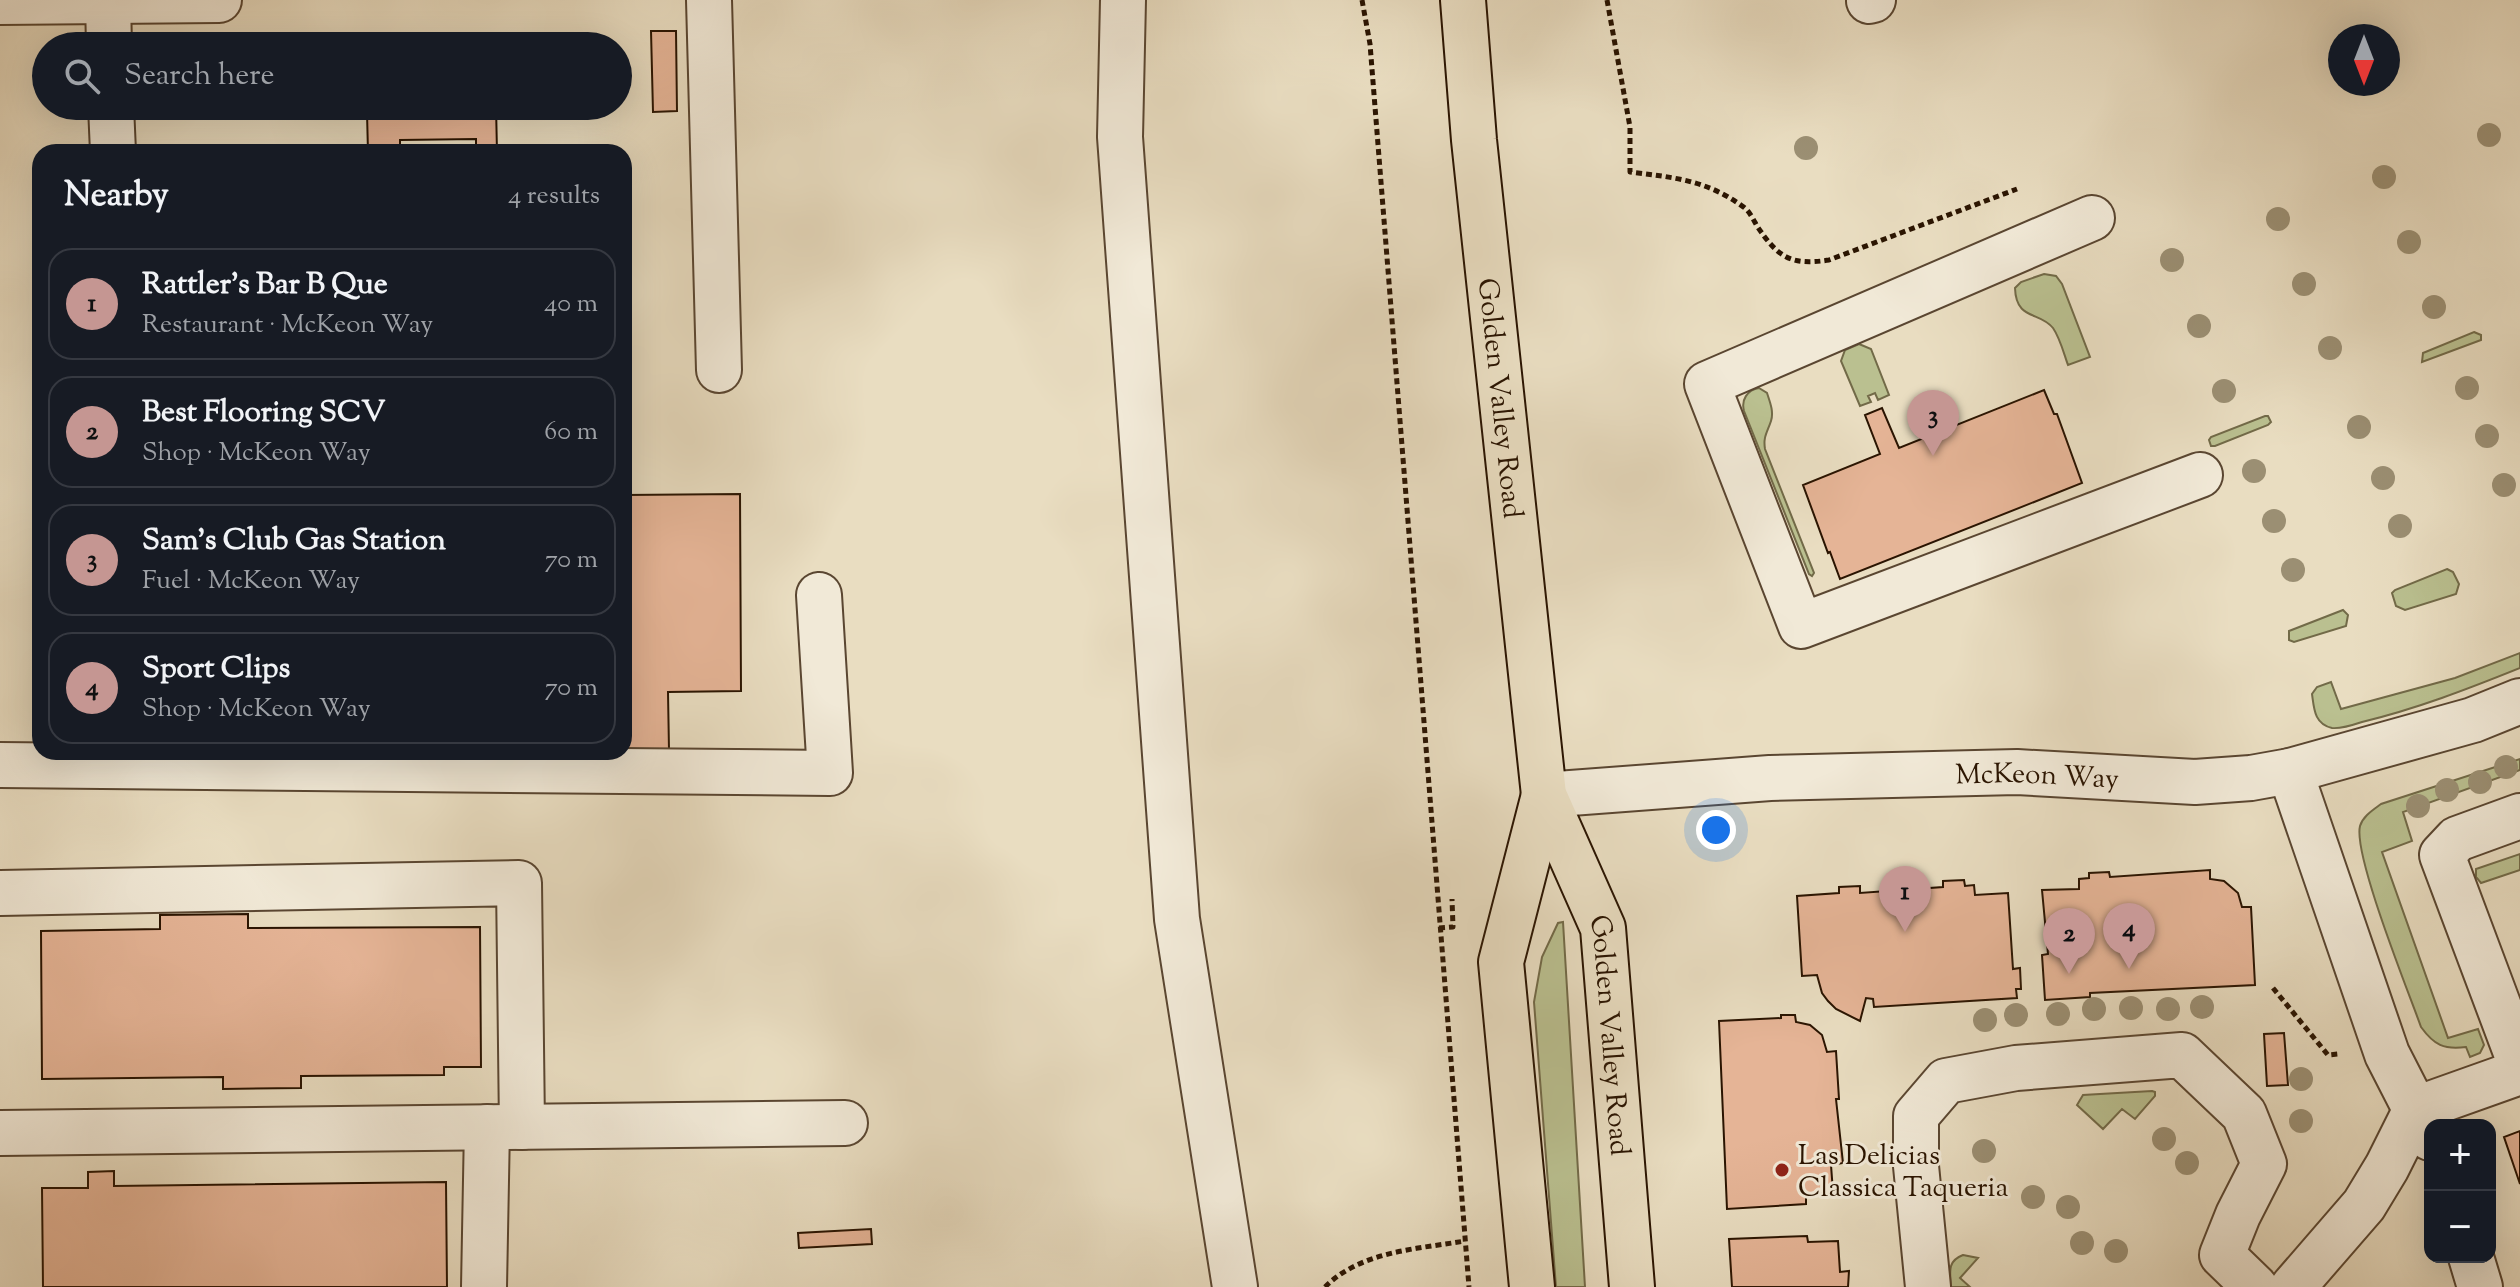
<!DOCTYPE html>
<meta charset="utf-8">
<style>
body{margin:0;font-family:"Sorts Mill Goudy",serif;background:#242831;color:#f1f3f6}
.controls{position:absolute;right:24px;bottom:24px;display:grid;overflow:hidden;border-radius:16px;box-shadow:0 8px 32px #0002}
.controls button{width:72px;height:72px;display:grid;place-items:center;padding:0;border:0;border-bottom:2px solid #363941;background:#171b24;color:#f1f3f6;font:40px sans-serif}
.compass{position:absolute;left:2328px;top:24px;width:72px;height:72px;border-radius:50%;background:#171b24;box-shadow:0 8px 32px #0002;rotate:180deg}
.you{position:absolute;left:1716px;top:830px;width:28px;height:28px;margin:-20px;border:6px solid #fff;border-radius:50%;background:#1a73e8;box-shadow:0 0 0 12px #1a73e833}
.badge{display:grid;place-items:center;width:52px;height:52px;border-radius:50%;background:#c59692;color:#111;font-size:26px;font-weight:700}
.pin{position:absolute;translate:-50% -66px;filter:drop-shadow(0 2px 4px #0008)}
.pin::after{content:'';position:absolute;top:42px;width:28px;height:24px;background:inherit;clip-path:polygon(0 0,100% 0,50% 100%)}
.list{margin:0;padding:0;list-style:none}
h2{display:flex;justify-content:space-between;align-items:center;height:104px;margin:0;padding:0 32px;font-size:34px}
h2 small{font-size:26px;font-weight:400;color:#9ea1a6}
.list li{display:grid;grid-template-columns:52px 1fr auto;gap:24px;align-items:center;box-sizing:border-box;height:112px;margin:0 16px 16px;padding:0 16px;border:2px solid #363941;border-radius:24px}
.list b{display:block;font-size:30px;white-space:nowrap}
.list p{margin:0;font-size:26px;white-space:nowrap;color:#9ea1a6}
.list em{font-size:26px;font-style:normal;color:#9ea1a6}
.icon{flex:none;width:44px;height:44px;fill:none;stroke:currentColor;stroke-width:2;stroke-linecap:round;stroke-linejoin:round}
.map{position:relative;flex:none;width:2520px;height:1287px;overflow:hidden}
.search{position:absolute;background:#171b24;box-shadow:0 8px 32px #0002;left:32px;top:32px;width:600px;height:88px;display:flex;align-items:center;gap:20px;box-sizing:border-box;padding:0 28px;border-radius:44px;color:#9ea1a6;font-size:30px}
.panel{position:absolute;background:#171b24;box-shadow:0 8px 32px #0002;left:32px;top:144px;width:600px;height:616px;border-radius:24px}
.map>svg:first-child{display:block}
.green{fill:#bac090;stroke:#726a48;stroke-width:2}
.building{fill:#e5b496;stroke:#2a1401;stroke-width:2}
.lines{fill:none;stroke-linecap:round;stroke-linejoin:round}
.minor-casing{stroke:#5a4631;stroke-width:48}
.major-casing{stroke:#2a1401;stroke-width:48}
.path{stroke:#2a1401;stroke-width:5;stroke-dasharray:6 4;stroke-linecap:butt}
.minor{stroke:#f1e9d7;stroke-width:44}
.major{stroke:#e9ddc1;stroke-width:44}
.tree{fill:#9b8f73}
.poi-dot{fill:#8f2418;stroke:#f1e9d7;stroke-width:3}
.labels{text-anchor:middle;stroke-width:6;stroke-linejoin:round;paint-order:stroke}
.street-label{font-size:28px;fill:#2a1401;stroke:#f1e9d7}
.poi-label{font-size:28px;fill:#2a1401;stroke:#f1e9d7;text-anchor:start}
</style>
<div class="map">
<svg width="2520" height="1287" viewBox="0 0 2520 1287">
<rect width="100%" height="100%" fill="#e9ddc1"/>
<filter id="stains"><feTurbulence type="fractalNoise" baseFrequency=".0025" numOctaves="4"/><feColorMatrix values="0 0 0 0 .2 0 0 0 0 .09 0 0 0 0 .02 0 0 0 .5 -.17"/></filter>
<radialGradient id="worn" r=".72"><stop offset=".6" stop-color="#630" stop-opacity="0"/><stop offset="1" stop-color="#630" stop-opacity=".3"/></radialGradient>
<path class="green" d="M2044,274L2056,276L2062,284L2090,357L2068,365C2064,354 2060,338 2053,328C2040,311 2016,321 2015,288L2021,282Z
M2474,332L2481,335V340L2422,362L2423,353Z
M1859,344L1871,349L1889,395L1878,400L1875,393L1868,396L1871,402L1860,406L1841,361L1845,350Z
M1759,388L1767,393C1770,402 1774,412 1771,421C1767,433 1763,437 1765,449L1814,573L1812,576L1809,574L1744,411C1741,400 1747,390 1759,388Z
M2265,416H2268L2271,422L2268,425L2215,446H2211L2209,440L2211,437Z
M2447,569L2453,572L2459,584L2456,594L2405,610L2396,606L2392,593L2395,590Z
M2343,610L2348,615L2346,626L2294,642L2289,640V631Z
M2520,653V668C2468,689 2416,709 2362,722C2353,725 2341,729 2332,728C2314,724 2314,708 2312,694L2317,687L2331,682L2341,709L2455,678Z
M2520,759V770L2403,812L2412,841L2382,852L2448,1038L2478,1029L2484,1045L2480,1053L2470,1057L2466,1047C2444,1050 2434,1045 2421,1027C2409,993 2353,855 2360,826C2363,816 2373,810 2381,804Z
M2520,854V870L2481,883L2476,877V869Z
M1563,922L1585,1287H1556L1534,1002L1542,957L1558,923Z
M2152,1091L2155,1092V1096L2135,1119L2122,1109L2103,1129L2077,1105L2083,1095Z
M1963,1255L1978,1258L1960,1278L1970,1287H1951C1950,1272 1947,1261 1963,1255Z"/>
<path class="building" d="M651,31H676L677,111L653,112Z
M494,35V46H342L345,41L351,39Z
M526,38V46H496V39Z
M352,106H496L497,152H476V139L400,140V152H368L367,113H353Z
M498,106H528V112L498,113Z
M2044,390L2054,414H2057L2082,483L1840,579L1830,552L1828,553L1803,485L1880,454L1865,415L1882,408L1899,448Z
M740,494L741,691L668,692L669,750H624V495Z
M2210,870V879L2224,881L2238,893L2242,907H2251L2255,985L2090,993V997L2045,1000L2042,955L2048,954L2042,890L2079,889V879L2089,878V873L2109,872L2110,877Z
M1964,880L1965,886L1974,885L1975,895L2008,893L2013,969L2020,968L2021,989H2016L2017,998L1874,1007L1873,999L1866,998L1860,1021L1836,1009L1828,1001L1822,993L1817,975L1802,976L1797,896L1839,893V887L1860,886V893L1943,887V881Z
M248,914V928L480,927L481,1067H444V1075L301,1076V1088L223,1089V1077L42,1079L41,931L160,929V915Z
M1781,1015H1795L1796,1022L1810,1025L1822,1035L1827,1052L1836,1051L1839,1099H1836L1843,1163L1831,1165L1833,1192L1806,1194V1204L1727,1209L1719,1021L1781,1018Z
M2284,1033L2288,1085L2267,1086L2264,1034Z
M2520,1131V1184L2504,1137Z
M114,1171V1186L446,1182L447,1287H43L42,1188H88V1172Z
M871,1229L872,1244L799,1248L798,1233Z
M1807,1236L1808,1242L1838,1241L1840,1272L1849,1271L1848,1287H1732L1729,1239Z"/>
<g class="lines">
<defs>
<g id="minor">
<path d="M709,0L719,370"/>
<path d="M1123,0L1120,137L1177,919L1235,1287"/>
<path d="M108,1L109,46"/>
<path d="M1869,1L1873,0"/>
<path d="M0,2L219,0"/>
<path d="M111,106L113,152"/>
<path d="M2092,218L1707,384L1801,626L2200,475"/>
<path d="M0,765L830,773L819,595"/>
<path d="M2290,771L2387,1054L2430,1138"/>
<path id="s1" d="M1544,795L1770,778L2017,772L2195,782L2251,778L2290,771L2473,720L2520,701"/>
<path d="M2520,816L2457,839L2442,855L2520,1063"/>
<path d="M0,893L519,883L522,1127"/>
<path d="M0,1133L845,1123"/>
<path d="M2471,1257L2480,1287"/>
<path d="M484,1287L487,1127"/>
<path d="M1928,1287L1916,1166V1116L1946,1081L2016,1068L2182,1055L2244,1114L2264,1164L2238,1215L2222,1255L2255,1287"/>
<path d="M2293,1287L2364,1205L2387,1167L2416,1109L2520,1072"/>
</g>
<g id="major">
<path id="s2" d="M1463,0L1474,140L1544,795L1603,928L1632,1287"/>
<path d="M1532,1287L1501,962L1544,795"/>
</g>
</defs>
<use href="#minor" class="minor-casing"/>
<use href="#major" class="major-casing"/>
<path class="path" d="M1362,0L1370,44L1469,1287
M1607,0L1630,127V172C1671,177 1707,180 1742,206C1749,210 1753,219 1757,226C1778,257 1790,266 1829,260L2017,189
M1439,928L1453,927L1452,899
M2273,988L2328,1055L2338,1054
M1325,1287C1361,1251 1417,1249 1465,1241"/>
<use href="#minor" class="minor"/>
<use href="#major" class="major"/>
</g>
<g class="tree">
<circle cx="2489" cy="135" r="12"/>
<circle cx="1806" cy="148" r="12"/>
<circle cx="2384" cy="177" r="12"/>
<circle cx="2278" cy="219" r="12"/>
<circle cx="2409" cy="242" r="12"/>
<circle cx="2172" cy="260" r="12"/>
<circle cx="2304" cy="284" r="12"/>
<circle cx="2434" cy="307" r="12"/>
<circle cx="2199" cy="326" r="12"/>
<circle cx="2330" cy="348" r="12"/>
<circle cx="2467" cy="388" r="12"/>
<circle cx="2224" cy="391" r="12"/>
<circle cx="2359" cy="427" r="12"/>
<circle cx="2487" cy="436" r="12"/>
<circle cx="2254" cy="471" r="12"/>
<circle cx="2383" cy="478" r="12"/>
<circle cx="2504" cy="485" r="12"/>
<circle cx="2274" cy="521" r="12"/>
<circle cx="2400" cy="526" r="12"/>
<circle cx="2293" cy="570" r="12"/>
<circle cx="2506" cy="767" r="12"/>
<circle cx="2480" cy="782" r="12"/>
<circle cx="2447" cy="790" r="12"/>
<circle cx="2418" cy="806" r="12"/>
<circle cx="2202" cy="1007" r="12"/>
<circle cx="2131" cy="1008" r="12"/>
<circle cx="2094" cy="1009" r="12"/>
<circle cx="2168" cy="1009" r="12"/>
<circle cx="2058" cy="1014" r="12"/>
<circle cx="2016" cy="1015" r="12"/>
<circle cx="1985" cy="1020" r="12"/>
<circle cx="2301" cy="1079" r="12"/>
<circle cx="2301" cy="1121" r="12"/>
<circle cx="2164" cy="1139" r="12"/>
<circle cx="1984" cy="1151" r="12"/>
<circle cx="2187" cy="1163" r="12"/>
<circle cx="2033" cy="1197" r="12"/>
<circle cx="2068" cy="1207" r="12"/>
<circle cx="2082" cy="1243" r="12"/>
<circle cx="2116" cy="1251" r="12"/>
</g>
<circle class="poi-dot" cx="1782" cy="1170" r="8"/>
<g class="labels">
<g class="street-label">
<text dy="10" stroke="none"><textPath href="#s2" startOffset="400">Golden Valley Road</textPath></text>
<text dy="10" stroke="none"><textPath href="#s1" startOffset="494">McKeon Way</textPath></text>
<text dy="10" stroke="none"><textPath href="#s2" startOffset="1052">Golden Valley Road</textPath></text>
</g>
<g class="poi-label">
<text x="1798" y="1164">Las Delicias<tspan x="1798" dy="32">Classica Taqueria</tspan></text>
</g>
</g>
<rect width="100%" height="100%" filter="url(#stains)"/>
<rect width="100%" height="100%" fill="url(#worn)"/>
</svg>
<div class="controls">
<button>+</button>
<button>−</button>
</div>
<svg class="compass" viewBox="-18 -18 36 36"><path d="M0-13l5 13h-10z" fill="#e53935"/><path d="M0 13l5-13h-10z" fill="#9ea1a6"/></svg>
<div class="you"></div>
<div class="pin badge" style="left:1905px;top:932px">1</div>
<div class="pin badge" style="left:2069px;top:974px">2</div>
<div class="pin badge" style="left:1933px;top:456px">3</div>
<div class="pin badge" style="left:2129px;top:969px">4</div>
<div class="search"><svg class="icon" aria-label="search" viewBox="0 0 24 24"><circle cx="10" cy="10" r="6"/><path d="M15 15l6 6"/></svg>Search here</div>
<section class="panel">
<h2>Nearby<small>4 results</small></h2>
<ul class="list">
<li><span class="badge">1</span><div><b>Rattler's Bar B Que</b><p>Restaurant · McKeon Way</p></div><em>40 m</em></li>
<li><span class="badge">2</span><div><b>Best Flooring SCV</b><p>Shop · McKeon Way</p></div><em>60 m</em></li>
<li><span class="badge">3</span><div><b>Sam's Club Gas Station</b><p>Fuel · McKeon Way</p></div><em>70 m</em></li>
<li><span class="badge">4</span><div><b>Sport Clips</b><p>Shop · McKeon Way</p></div><em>70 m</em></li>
</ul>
</section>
</div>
